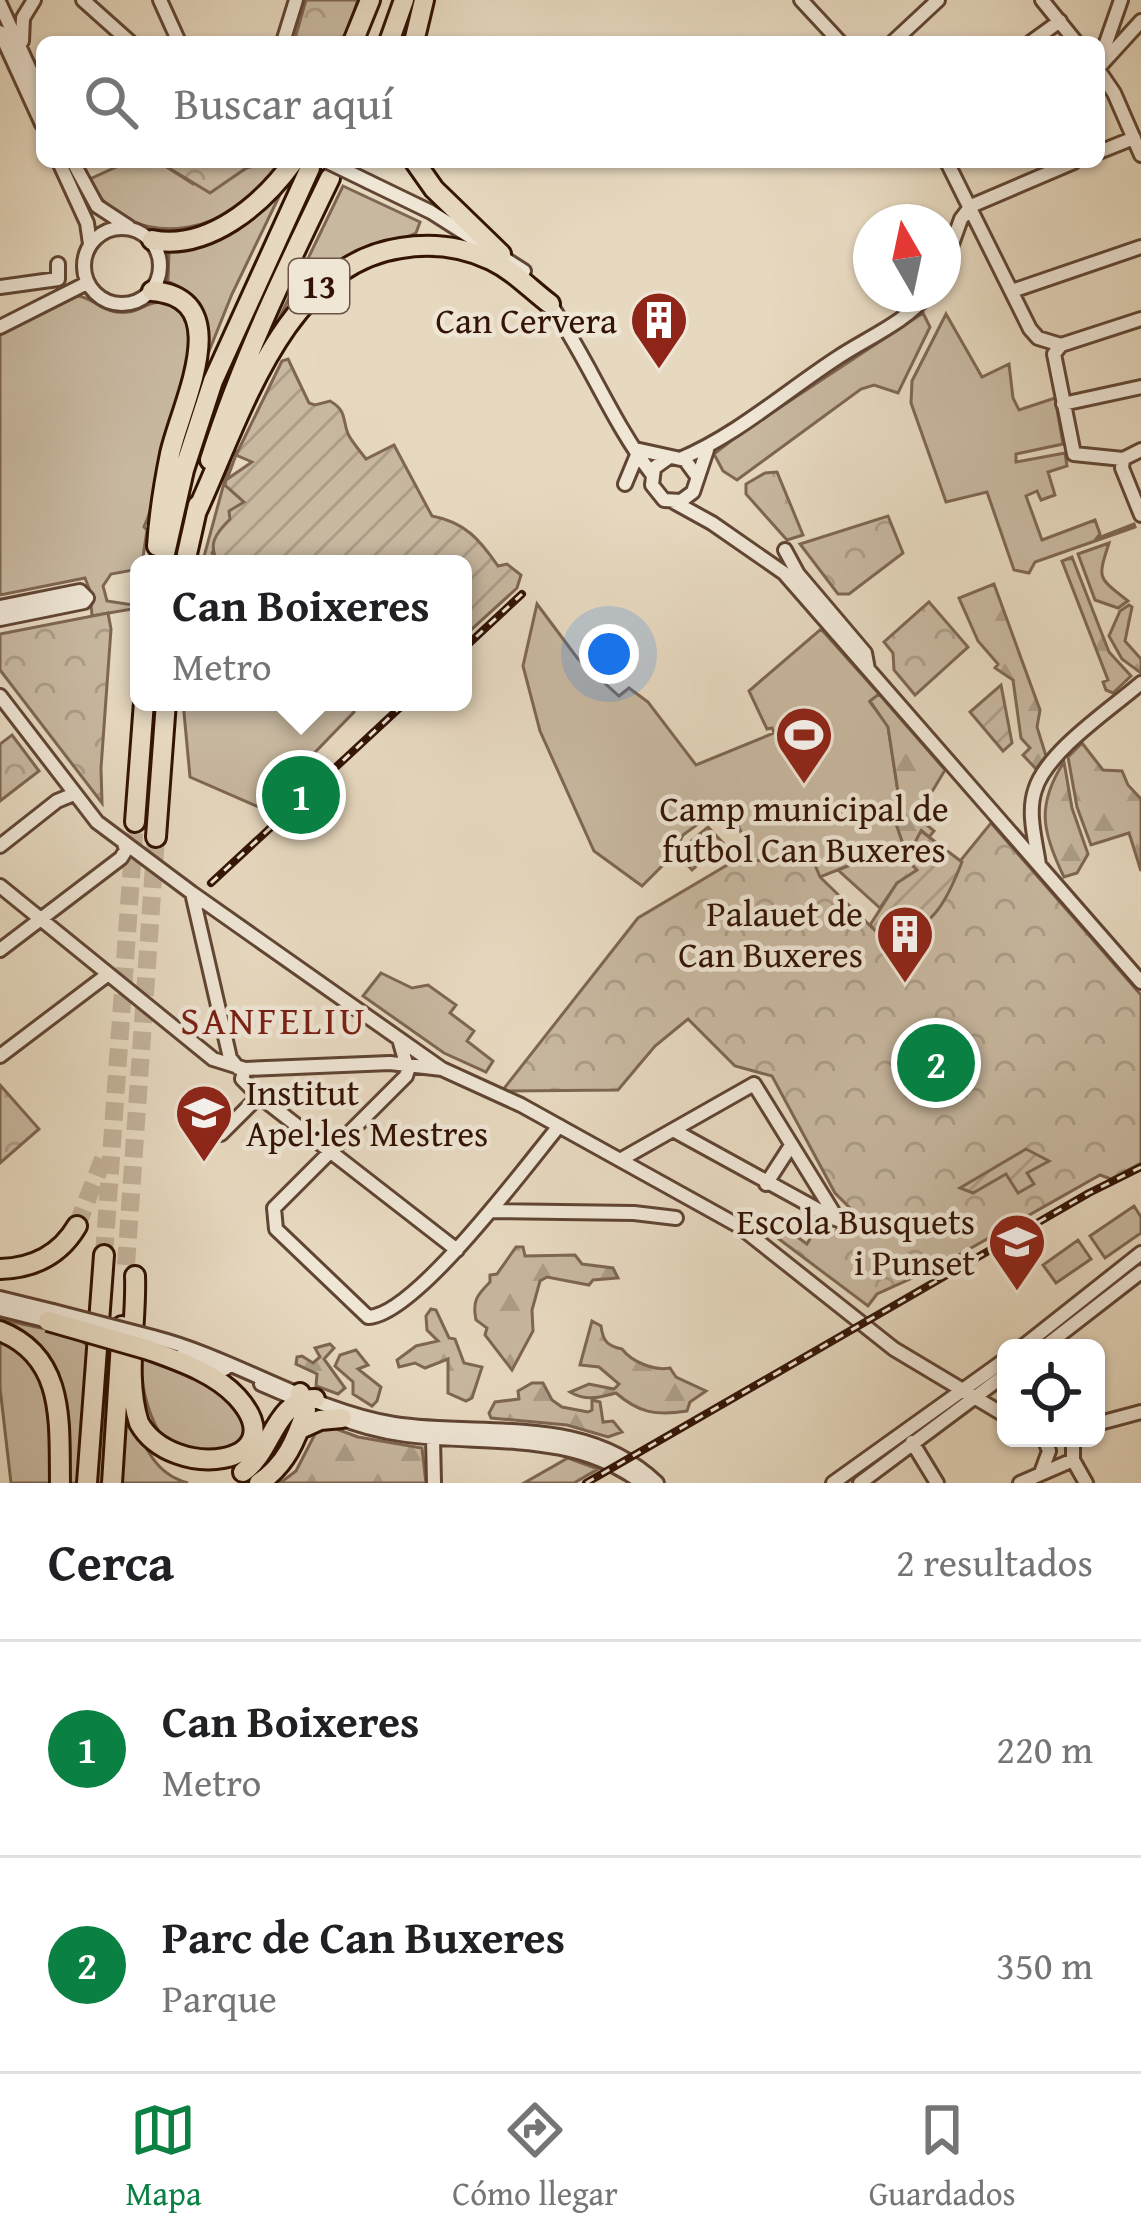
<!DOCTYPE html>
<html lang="es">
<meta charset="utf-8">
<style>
body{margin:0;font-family:"Gentium Book Plus",serif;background:#f6f6f6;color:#202124}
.controls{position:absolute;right:36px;bottom:36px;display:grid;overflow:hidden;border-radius:18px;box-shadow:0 3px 9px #0004}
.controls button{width:108px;height:108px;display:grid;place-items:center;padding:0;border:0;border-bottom:3px solid #e0e0e0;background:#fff;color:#202124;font:60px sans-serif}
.compass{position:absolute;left:853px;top:204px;width:108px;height:108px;border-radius:50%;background:#fff;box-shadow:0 3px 9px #0004;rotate:351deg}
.you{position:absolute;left:609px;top:654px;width:42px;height:42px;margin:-30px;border:9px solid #fff;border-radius:50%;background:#1a73e8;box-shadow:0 0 0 18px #1a73e833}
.badge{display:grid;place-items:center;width:78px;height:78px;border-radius:50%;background:#0b8043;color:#fff;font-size:39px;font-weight:700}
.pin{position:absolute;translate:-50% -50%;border:6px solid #fff;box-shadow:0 3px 12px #0006}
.popup{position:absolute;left:130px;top:555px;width:342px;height:156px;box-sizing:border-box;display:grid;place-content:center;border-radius:18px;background:#fff;filter:drop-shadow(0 3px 9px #0005);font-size:39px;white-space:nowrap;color:#757577}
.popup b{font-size:45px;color:#202124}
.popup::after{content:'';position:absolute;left:50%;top:100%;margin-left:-24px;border:24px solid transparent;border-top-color:#fff}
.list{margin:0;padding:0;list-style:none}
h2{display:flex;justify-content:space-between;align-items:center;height:156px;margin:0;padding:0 48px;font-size:51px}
h2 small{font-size:39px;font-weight:400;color:#757577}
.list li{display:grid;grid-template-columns:78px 1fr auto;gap:36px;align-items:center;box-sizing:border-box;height:216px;padding:0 48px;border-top:3px solid #e0e0e0}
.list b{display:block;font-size:45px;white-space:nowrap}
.list p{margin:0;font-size:39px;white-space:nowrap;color:#757577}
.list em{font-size:39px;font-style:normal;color:#757577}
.icon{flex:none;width:66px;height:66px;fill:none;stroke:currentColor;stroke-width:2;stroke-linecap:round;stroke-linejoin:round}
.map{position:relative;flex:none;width:1141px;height:1483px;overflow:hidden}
.search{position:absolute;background:#fff;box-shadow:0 3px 9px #0004;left:36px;right:36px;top:36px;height:132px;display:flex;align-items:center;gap:30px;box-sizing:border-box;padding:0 42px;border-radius:18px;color:#757577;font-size:45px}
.sheet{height:588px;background:#fff}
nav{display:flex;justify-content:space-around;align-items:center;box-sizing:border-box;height:168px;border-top:3px solid #e0e0e0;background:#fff;font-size:33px;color:#757577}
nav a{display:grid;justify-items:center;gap:6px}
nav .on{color:#0b8043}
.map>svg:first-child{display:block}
.grass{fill:#c8b8a0;stroke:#7e6652;stroke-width:3}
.forest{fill:url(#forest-firs);stroke:#7e6652;stroke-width:3}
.park{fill:url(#park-crowns);stroke:#7e6652;stroke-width:3}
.garden{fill:url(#garden-furrows);stroke:#7e6652;stroke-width:3}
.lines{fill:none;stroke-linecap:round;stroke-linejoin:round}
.highway-tunnel{stroke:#c3b29a;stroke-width:18;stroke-dasharray:18 9;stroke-linecap:butt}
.minor-casing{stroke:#604533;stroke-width:18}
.highway-casing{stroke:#331404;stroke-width:24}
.minor{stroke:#efe6d6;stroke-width:12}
.highway{stroke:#e7d9c0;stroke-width:18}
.rail-casing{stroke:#331404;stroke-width:8}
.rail{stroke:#efe6d6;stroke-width:3;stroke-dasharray:9;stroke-linecap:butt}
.minor-bridge-casing{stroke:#604533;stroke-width:18;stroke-linecap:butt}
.highway-bridge-casing{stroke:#331404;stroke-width:24;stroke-linecap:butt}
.minor-bridge{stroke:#efe6d6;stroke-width:12}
.highway-bridge{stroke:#e7d9c0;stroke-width:18}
.labels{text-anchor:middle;stroke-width:9;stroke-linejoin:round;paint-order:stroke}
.shield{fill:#efe6d6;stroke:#6b5343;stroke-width:3}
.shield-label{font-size:33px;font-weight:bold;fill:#331404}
.poi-label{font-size:36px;fill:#331404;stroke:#efe6d6;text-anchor:end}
.neighbourhood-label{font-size:39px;letter-spacing:3px;fill:#7a1f14;stroke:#efe6d6}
</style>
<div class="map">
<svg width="1141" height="1483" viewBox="0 0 1141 1483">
<defs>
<pattern id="forest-firs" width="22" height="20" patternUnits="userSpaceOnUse" patternTransform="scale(3)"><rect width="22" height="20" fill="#c8b8a0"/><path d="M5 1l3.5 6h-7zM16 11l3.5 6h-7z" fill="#ac9d88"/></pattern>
<pattern id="park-crowns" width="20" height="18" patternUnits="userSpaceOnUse" patternTransform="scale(3)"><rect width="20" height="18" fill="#c8b8a0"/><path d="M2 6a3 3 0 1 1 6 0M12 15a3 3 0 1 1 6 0" fill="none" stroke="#ac9d88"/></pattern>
<pattern id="garden-furrows" width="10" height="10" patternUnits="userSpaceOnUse" patternTransform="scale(3)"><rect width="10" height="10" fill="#c8b8a0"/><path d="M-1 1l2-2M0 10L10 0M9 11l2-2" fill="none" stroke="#ac9d88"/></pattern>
</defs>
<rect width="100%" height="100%" fill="#e7d9c0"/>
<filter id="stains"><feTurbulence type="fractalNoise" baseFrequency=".00167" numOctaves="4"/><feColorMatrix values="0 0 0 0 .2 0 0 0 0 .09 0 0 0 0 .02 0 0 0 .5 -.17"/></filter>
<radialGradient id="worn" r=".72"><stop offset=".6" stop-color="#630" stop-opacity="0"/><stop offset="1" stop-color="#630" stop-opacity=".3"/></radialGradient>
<path class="grass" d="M127,162H159L193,184C225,176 253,162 285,162C239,230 136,262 88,180Z
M287,180L232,294L195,386C205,341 218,305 168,281L169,250Z
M343,186L420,222L416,233C401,241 385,242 369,247C325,261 303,297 274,329Z
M78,296C93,298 101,310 116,312C150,316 141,291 185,309L193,341L160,476H156C155,493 151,512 144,527L147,530L142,564L139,569L111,574L103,586L107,601L133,605L132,609L92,616L90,591L85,578L0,595V333Z
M923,313L930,327L898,393L874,385L861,389L737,480L723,471L714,454L741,433Z
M946,314L982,377L1009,364L1013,398L1019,410L1055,398L1063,444L1016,454V462L1065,453L1067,466L1048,472L1055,495L1041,500L1037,491L1026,496L1042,540L1095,520L1100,534L1096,539L1134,524L1135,527L1035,562L1029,573L1014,570L987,492L946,502L911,403L912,381Z
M233,450L237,452L225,485L244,502L212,553L219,564H202Z
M1109,543C1097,580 1098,577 1128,601L1118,608L1095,600L1078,554Z
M537,604L578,659L619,696L629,688L648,702L696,765L774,733L772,728L767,729L749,691L821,629L879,694L870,702L888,726L900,805L894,818L904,844L820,877L756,868L733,813L725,804L683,835L672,856L642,886L594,851L540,731L523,666Z
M183,702H351L354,712L261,808L190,777Z
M708,827L723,843L692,870L677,853Z
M381,973L412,988L428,985L456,1005L450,1013L474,1031L467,1041L493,1061L486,1072L444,1053L363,996Z
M1134,1206L1141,1217V1233L1105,1258L1090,1236Z
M1078,1240L1091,1259L1056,1283L1043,1265Z
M0,1319C20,1325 68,1331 83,1342C93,1349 127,1392 130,1402C140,1435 149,1473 188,1483H11L0,1388Z
M141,1355C170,1365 240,1389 244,1424C245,1437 237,1449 232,1461C164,1483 139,1402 141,1355Z
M568,1458L598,1469L574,1483H524Z"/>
<path class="forest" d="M1072,557L1109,652L1131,676L1113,693L1106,690L1103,682L1108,680L1062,561Z
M994,584L1040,710L1037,727L1046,756L1036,769L1023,755L1030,748L1021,738L1013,680L995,668L998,664L978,641L959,598Z
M1129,605L1132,607L1125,641L1141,659V673L1122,659L1109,636L1120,611Z
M879,694L945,770L921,810L922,821L934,831L929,837L922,831L918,870L897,883L880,908L838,870L903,844L894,818L900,805L888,727L870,701Z
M1082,743L1103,770L1122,771L1128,785L1141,799V871L1129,833L1091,845L1077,807L1068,757Z
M1064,762L1072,808L1088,854L1077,873L1064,877C1042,832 1036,805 1064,762Z
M516,1247H523L525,1256L575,1255L582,1264L613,1268L618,1278L593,1280L589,1285L547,1277L540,1281L532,1310L533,1331L512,1370L485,1335L487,1328L476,1320C472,1301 477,1295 490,1282V1275L497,1274Z
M431,1309L436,1310L449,1338L455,1339L464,1363L482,1367L472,1398L466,1401L448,1393V1359L425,1368L415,1363L399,1367L397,1360L416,1346L438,1341L427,1330L426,1316Z
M592,1321L601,1326C603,1341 607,1346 622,1349C632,1362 654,1371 670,1368L676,1377L706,1391L690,1402L687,1411C656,1416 639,1413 616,1393C600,1397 587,1402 570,1392L589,1384L614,1389L619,1384L599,1367L580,1365Z
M330,1344L334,1348L324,1359L345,1388L338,1394L316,1386L317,1374L296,1364L297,1357L302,1356L313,1363L320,1357L315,1348Z
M356,1350L368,1365L358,1369L381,1387L377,1401L372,1406L353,1394V1382L335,1366L340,1355Z
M532,1383H543L552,1400L562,1407L588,1412L592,1410V1400L600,1402L603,1422L613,1421L622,1432L608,1437L567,1425L491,1418L489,1413L495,1402L519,1399L518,1391Z
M331,1427L358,1437L422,1448L426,1483H280L296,1471L316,1432Z"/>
<path class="park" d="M306,0H358L343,42H294Z
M159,162H255L210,193Z
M777,472L803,535L787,540L746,494V484L765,473Z
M888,516L903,553L849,594H838L800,544Z
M929,602L968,647L915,695L894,670L893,653L884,642Z
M108,613L111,629L101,768L102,803L0,670V634Z
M12,735L39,771L0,801V744Z
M991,823L1141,995V1163L1111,1179L1100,1175L941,1265L877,1294L868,1306L779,1239L785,1228L807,1244L819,1223L834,1232L858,1216L835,1193L772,1076L735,1066L688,1019L655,1046L618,1090L502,1091L638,918L734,861L813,860L820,877L891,946Z
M0,1085L39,1129L0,1163Z"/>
<path class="garden" d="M288,359L309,403L315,405L330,401C347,411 342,418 348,434C352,442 360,451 366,459L394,445L432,516C465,522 480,540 498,566L507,564L521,575L517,588L463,637V564H219C207,545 215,534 230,519L229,511L244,502L225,485L226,480L252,462L236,455L282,361Z
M1001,685L1012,743L1003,751L970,712Z
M921,831L962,862C943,909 935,921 891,946L870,925L897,883L917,870L906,859Z
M1026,1149L1049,1161L1027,1173L1034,1184L1018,1193L1006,1174L973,1193L960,1188Z"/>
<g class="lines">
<path class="highway-tunnel" d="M77,1226L103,1159
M104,1255L135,822
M126,1265L156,837"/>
<defs>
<path id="minor" d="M83,0L130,42
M160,0L179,42
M801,0L840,42
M1042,0L1076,42
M0,4L42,96
M0,32L42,124
M22,41L23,18L34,0
M283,42L296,0
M893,42L938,0
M1031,42L1060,21
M1099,63L1121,0
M1100,66L1141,21
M1099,71L1114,93L1141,155
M1099,152L1134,138
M59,162L87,223L90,244
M73,162L97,206L129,227
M947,162L1030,329L1038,338L1061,345
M369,182L431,212L524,271
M84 266a38 38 0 1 1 76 0a38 38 0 1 1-76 0Z
M943,269L961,219L971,206L1074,162
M0,287L58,279V264
M1012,291L1141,247
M548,301C587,356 611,421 652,474
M0,327L87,283
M1061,345L1054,354L1074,454L1123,459L1141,450
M1061,345L1141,319
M1063,404L1141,387
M635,449L685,460L696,475
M668,458L654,468L652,485L664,500L681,501L693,492L707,450
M680,459C737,435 785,392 837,358C867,338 906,322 928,294
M1123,459L1122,468L1141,515
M625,484L637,455
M674,502L712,523L784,573L1141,982
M785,550L798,574L865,653L868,669
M0,607L80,591L87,598L84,602L0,619
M0,696L97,822L192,893L442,1069L521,1105L739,1226L894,1349L1006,1416
M0,846L57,801L74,794
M1039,865C1036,842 1027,814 1035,790C1046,752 1111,709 1141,683
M0,886L213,1059L245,1069L390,1063L442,1069
M192,893L230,1058L238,1068
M0,950L121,858L126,850L124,843
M399,1039L408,1070L406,1076L274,1208L276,1229L368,1317C415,1316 526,1166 559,1126
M0,1056L107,975
M245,1069L242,1079L259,1096L457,1250
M673,1130L835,1219
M221,1134L259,1096
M620,1160L754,1084L838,1220
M766,1184L790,1147
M490,1211L634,1213L676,1218
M0,1298L53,1311
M0,1309L48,1321
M153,1337C235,1358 310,1410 394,1424C485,1438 583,1413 657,1483
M1021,1348L1141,1253
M1043,1348L1141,1272
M182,1355L225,1369
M261,1384L303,1402
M338,1417C437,1460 551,1415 642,1483
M1096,1424L1141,1412
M433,1438L434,1483
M1073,1438V1460L1086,1483
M912,1442L937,1483
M1042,1470L1049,1451L1044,1438
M833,1483L1006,1359
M860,1483L1006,1374
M1020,1483L1073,1460"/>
<path id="highway" d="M353,42L370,0
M389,42L404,0
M414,42L424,0
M415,162L434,189L501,254
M152,240C208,251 262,205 293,162
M152,291C238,298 181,404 170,454C164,484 159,515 157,546
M210,460C241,362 285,271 330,178
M196,513C240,419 283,265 401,248C431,243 463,247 491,260C514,271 530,289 550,304
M187,554L198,505
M164,558L184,470L213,381L310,168
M135,822L144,702
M156,837L166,702
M0,1269C33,1268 60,1255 77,1226
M135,1276C137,1323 124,1377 139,1423C173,1483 298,1465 237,1397C215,1373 179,1361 149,1350
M0,1331C66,1357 59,1423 60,1483
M300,1429L320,1420L342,1418
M243,1472C273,1451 274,1400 315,1399
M87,1483L104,1255
M112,1483L122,1326
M259,1483C286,1465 296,1440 306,1410L300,1393"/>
</defs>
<use href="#minor" class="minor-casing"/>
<use href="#highway" class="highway-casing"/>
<use href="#minor" class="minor"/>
<use href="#highway" class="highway"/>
<defs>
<path id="rail" d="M463,649L522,594
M211,883L406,702
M586,1483L1089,1193L1141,1167"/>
</defs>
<use href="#rail" class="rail-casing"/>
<use href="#rail" class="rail"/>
<defs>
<path id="minor-bridge" d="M328,162L369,182
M53,1311L153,1337"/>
<path id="highway-bridge" d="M48,1321L149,1350"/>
</defs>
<use href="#minor-bridge" class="minor-bridge-casing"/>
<use href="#highway-bridge" class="highway-bridge-casing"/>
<use href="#minor-bridge" class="minor-bridge"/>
<use href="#highway-bridge" class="highway-bridge"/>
</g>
<defs>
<symbol id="building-pin" viewBox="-11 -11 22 30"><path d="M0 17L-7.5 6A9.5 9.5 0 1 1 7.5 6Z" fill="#8f2418" stroke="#efe6d6"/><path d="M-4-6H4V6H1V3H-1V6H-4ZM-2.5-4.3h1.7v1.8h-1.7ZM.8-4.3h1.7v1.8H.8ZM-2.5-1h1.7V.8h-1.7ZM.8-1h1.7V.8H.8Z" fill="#fff"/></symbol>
<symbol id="stadium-pin" viewBox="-11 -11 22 30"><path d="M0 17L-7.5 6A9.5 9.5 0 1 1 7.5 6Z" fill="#8f2418" stroke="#efe6d6"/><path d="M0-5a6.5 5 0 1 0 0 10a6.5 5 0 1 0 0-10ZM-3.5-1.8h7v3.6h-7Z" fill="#fff"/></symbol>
<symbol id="school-pin" viewBox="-11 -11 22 30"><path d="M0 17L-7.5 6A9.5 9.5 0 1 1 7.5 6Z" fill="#8f2418" stroke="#efe6d6"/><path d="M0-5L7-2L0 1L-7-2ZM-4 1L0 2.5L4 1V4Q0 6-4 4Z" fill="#fff"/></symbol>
</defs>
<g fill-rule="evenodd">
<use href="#building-pin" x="626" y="287" width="66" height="90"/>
<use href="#stadium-pin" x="771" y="702" width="66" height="90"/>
<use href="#building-pin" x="872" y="901" width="66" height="90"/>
<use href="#school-pin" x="171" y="1080" width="66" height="90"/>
<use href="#school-pin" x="984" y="1209" width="66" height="90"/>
</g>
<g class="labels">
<rect class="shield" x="289" y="259" width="60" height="54" rx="9"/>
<g class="shield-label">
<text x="319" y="298">13</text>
</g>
<g class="poi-label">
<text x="617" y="333">Can Cervera</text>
<text x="804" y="821" text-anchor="middle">Camp municipal de<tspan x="804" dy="41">futbol Can Buxeres</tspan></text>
<text x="863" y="926">Palauet de<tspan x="863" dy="41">Can Buxeres</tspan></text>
<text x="246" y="1105" text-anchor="start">Institut<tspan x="246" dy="41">Apel·les Mestres</tspan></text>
<text x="975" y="1234">Escola Busquets<tspan x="975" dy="41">i Punset</tspan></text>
</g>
<g class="neighbourhood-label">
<text x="274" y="1034">SANFELIU</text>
</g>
</g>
<rect width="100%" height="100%" filter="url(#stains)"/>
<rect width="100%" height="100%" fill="url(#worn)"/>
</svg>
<div class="controls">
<button><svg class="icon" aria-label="locate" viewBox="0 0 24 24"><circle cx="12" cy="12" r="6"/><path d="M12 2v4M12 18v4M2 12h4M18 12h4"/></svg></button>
</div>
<svg class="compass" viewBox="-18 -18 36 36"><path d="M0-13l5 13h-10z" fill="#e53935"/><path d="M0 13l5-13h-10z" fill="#757577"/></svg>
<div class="you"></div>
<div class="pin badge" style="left:301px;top:795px">1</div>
<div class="popup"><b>Can Boixeres</b>Metro</div>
<div class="pin badge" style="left:936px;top:1063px">2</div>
<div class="search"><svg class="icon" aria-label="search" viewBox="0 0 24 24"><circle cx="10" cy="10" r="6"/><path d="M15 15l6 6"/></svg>Buscar aquí</div>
</div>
<section class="sheet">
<h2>Cerca<small>2 resultados</small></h2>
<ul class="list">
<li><span class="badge">1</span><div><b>Can Boixeres</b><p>Metro</p></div><em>220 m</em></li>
<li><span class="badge">2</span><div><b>Parc de Can Buxeres</b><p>Parque</p></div><em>350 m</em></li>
</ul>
</section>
<nav>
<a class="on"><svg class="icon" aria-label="map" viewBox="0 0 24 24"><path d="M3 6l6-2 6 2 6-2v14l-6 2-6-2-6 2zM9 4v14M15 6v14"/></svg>Mapa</a>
<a><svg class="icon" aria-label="directions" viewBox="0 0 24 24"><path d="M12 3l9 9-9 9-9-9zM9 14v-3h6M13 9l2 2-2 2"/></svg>Cómo llegar</a>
<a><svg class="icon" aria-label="saved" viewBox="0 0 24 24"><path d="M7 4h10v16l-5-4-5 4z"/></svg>Guardados</a>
</nav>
